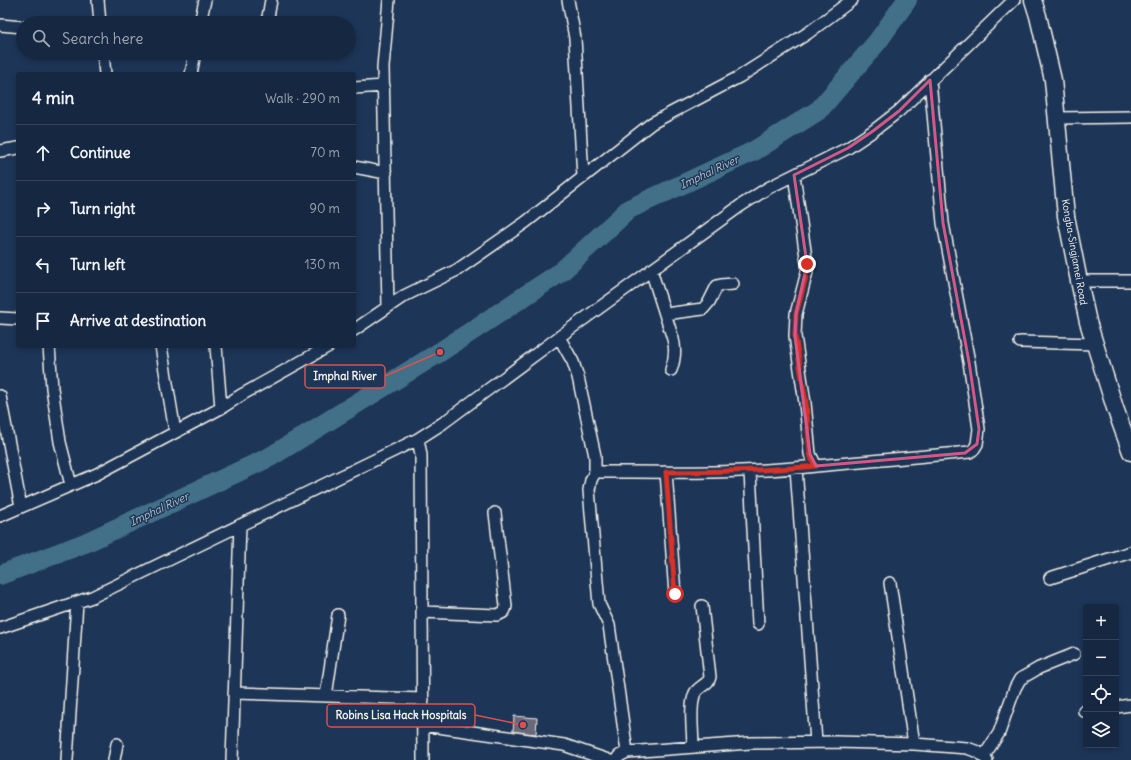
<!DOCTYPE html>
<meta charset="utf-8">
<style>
body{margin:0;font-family:Delius,sans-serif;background:#1f3048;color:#f1f3f6}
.controls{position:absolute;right:12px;bottom:12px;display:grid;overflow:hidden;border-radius:4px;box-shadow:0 2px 6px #0003}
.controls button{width:36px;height:36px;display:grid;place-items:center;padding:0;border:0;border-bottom:1px solid #35445a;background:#162841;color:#f1f3f6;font:20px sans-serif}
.stop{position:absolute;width:12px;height:12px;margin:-9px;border:3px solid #d93025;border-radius:50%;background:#fff}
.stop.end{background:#d93025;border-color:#fff;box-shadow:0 1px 4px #0008}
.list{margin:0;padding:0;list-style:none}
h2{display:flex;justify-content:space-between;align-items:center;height:52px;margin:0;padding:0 16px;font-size:17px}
h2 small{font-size:13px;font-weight:400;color:#9ea6b1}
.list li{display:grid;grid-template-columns:26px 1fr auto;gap:12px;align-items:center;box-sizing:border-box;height:56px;padding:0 16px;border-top:1px solid #35445a}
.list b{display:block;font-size:15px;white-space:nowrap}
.list em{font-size:13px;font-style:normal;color:#9ea6b1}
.icon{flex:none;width:22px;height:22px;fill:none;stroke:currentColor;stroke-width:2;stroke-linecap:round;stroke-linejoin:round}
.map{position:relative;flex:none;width:1131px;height:760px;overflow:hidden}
.search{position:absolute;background:#162841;box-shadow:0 2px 6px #0003;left:16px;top:16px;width:340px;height:44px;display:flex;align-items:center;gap:10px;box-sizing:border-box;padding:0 14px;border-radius:22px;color:#9ea6b1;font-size:15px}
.panel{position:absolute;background:#162841;box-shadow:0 2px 6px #0003;left:16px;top:72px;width:340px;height:276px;border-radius:4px}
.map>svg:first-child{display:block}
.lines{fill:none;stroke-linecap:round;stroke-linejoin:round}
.river{stroke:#436f89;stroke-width:20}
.building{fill:#69697a;stroke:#f4f1e8}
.street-casing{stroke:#f4f1e8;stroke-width:14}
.secondary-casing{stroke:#f4f1e8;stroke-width:19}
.street{stroke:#1d3557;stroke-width:11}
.secondary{stroke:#1d3557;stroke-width:16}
.route{stroke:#d93025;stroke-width:5}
.marked{fill:none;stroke:#d15985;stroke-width:3;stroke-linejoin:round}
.labels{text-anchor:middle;stroke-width:3;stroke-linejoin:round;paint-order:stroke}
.street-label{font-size:10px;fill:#f4f1e8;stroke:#1d3557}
.water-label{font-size:11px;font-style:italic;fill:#b6c4c7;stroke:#1d3557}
.leader{fill:none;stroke:#dc504e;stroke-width:1.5}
.callout-dot{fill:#dc504e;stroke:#1d3557;stroke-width:1.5}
.callout{fill:#1d3557;stroke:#dc504e;stroke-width:1.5}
.callout-label{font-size:11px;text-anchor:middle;font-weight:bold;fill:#f4f1e8}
</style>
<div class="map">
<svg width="1131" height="760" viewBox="0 0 1131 760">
<rect width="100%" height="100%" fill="#1d3557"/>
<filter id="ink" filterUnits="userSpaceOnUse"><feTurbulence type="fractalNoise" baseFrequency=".025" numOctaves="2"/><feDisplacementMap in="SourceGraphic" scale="8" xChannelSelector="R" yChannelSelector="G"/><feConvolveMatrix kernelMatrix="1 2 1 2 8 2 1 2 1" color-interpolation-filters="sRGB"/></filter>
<g filter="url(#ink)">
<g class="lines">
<path class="river" d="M0,575L85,543L270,457L440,352L561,272L629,209L754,151L819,110L878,41L907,0"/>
</g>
<path class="building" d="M514,716L537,718L536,734L513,732Z"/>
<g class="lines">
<defs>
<path id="street" d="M98,0L100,23
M568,0L575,38L583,177
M200,23L205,0
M267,23L271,0
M0,25L23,27
M103,53L105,74
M191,74L195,53
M354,88L384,86
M1057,118L1131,117
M0,151L18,148
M354,167L386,173
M794,175L807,264V272L796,314L795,336L805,403L810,454L816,466L970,452L974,449L977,444L979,429L969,362L943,223L930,80
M651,270L673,339C676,350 675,359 671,370
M1079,281H1131
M388,307L383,67L389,0
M665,314L703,309L709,302L717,286L721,285L733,284
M0,318L18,319
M354,330L404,296L457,270L526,222L652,123L739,77L808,33L852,0
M559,337L573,362L578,377L595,456V472L591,480L589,490L599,604L609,625L627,752
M1020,342L1096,344
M49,346L52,388L60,442L71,485
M161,346L175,432
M216,346L221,408
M0,396L21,507
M418,439L421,455L423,760
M796,468L816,742
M595,472C669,472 742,474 816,466
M666,472L675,594
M750,472L758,624
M0,516L97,474L221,408L243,394L329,346
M1050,578L1131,552
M890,583L914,744
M422,612L497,615C503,613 505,612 506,606L495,513
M0,628L92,597L418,439L443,423L559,337L740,206L768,188L848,148L873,131L899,111L1014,0
M234,693L423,699
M326,696L338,615
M1116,707L1131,705
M1084,711H1086
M423,725L564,745L608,760
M693,747C693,732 689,706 695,693C699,686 709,684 710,677L702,606
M984,756L999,733L1015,688L1020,679L1039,668L1074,654
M67,760L77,602
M114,760L117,744
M232,760L240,525
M616,760L619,756L627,752L750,743L836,742L914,744L967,748L978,752L987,760"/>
<path id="secondary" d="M1033,0L1038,16L1053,80L1066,216L1079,281L1088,322L1115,408L1131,452"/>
</defs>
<use href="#street" class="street-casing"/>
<use href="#secondary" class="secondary-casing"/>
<use href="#street" class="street"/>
<use href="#secondary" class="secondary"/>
</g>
</g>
<g class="lines" filter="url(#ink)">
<path class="route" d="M675,594L666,472C716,472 766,471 816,466L813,462L810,454L806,403L795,336L796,314L807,272V264"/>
</g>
<path class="marked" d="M930,80L943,223L969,362L979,429L977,444L965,453L816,466L810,454L795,336L796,314L807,264L794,175L848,148L873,131L899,111Z"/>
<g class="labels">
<g class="street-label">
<text transform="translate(1075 252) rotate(80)" y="4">Kongba-Singjamei Road</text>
</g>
<g class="water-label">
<text transform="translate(709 172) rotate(-25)" y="4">Imphal River</text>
<text transform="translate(159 509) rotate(-25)" y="4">Imphal River</text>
</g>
</g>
<path class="leader" d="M440 352L385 376M523 725L475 715"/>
<g class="callout-dot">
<circle cx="440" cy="352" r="4"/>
<circle cx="523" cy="725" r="4"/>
</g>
<g class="callout">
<rect x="305" y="365" width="80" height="23" rx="4"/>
<rect x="327" y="704" width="148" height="23" rx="4"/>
</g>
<g class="callout-label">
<text x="345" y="380">Imphal River</text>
<text x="401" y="719">Robins Lisa Hack Hospitals</text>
</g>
</svg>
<div class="controls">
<button>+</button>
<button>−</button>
<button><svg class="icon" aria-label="locate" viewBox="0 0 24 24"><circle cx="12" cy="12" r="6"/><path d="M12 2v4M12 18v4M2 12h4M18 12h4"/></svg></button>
<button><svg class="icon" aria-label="layers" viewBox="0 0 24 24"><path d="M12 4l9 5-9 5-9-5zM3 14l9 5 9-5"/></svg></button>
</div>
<div class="stop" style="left:675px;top:594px"></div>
<div class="stop end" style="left:807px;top:264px"></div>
<div class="search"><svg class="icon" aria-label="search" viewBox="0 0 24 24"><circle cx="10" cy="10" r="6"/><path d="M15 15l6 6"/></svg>Search here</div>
<section class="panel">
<h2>4 min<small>Walk · 290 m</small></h2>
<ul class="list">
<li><svg class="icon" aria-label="ahead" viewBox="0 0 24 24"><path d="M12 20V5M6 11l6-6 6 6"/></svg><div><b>Continue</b></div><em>70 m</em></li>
<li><svg class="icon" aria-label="right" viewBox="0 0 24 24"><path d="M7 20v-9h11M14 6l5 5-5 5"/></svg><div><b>Turn right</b></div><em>90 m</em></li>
<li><svg class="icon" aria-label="left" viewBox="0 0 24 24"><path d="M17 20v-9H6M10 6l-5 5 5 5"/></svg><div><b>Turn left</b></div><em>130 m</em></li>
<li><svg class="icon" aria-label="arrive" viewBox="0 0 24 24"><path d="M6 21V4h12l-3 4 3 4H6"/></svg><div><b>Arrive at destination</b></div></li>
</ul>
</section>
</div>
